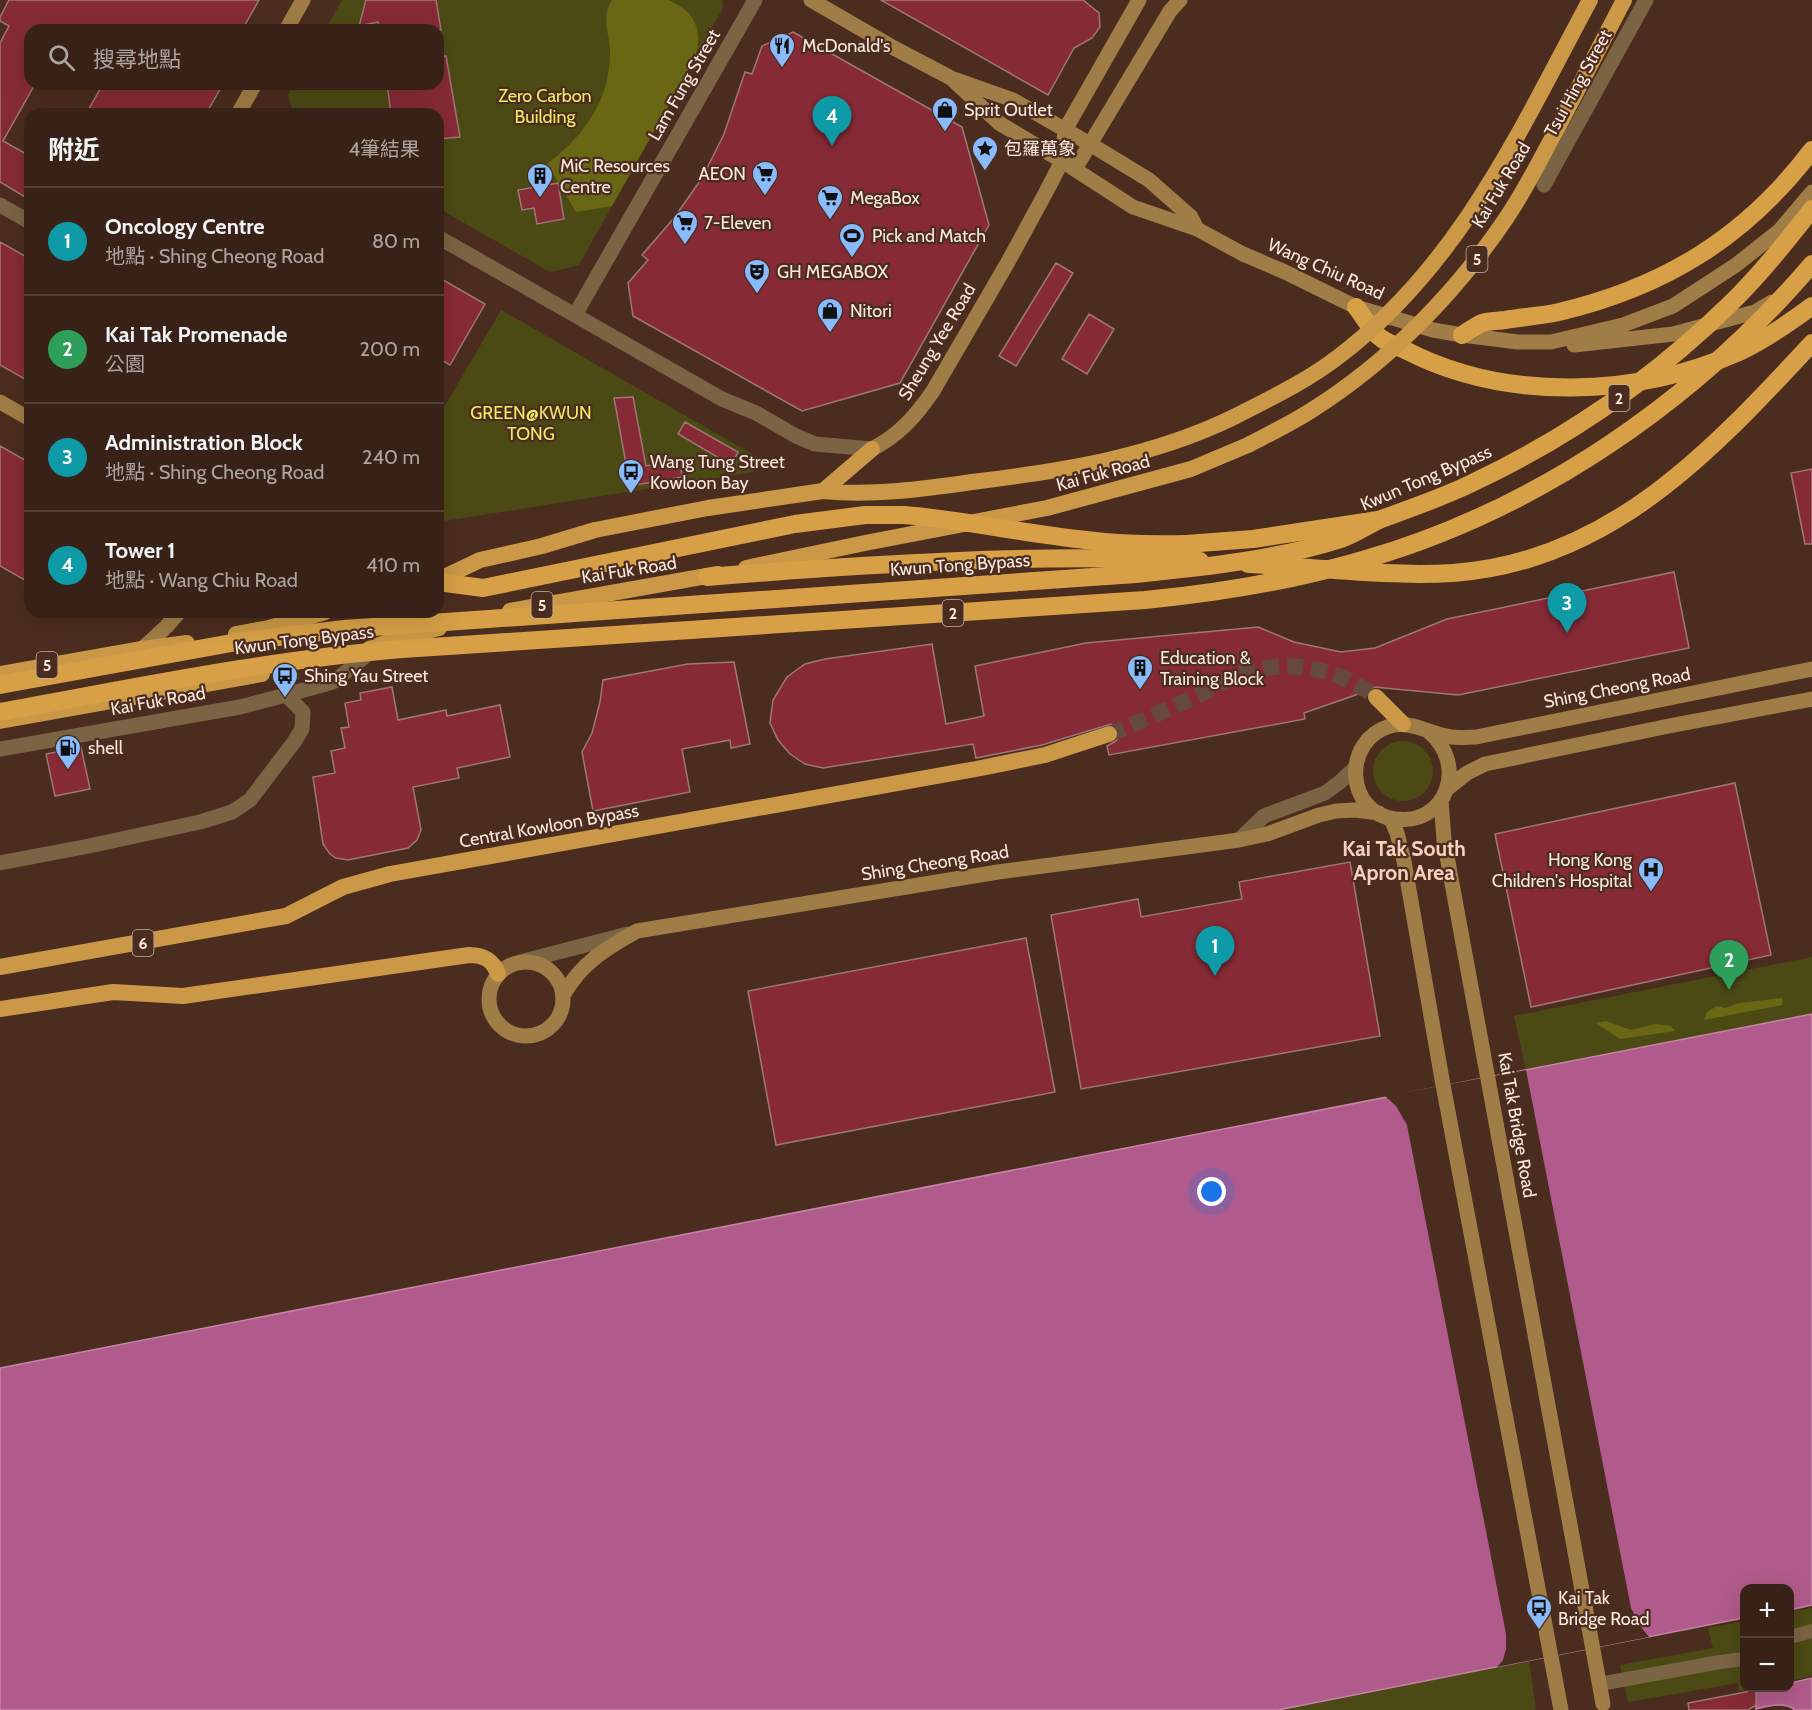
<!DOCTYPE html>
<html lang="zh-TW">
<meta charset="utf-8">
<style>
body{margin:0;font-family:Cabin,"Noto Sans TC",sans-serif;background:#3f2a20;color:#f1f3f6}
.controls{position:absolute;right:18px;bottom:18px;display:grid;overflow:hidden;border-radius:12px;box-shadow:0 6px 24px #0002}
.controls button{width:54px;height:54px;display:grid;place-items:center;padding:0;border:0;border-bottom:2px solid #523f36;background:#382217;color:#f1f3f6;font:30px sans-serif}
.you{position:absolute;left:1212px;top:1192px;width:21px;height:21px;margin:-15px;border:4px solid #fff;border-radius:50%;background:#1a73e8;box-shadow:0 0 0 9px #1a73e833}
.badge{display:grid;place-items:center;width:39px;height:39px;border-radius:50%;background:#bca0f2;color:#fff;font-size:20px;font-weight:700}
.pin{position:absolute;translate:-50% -50px;filter:drop-shadow(0 2px 3px #0008)}
.pin::after{content:'';position:absolute;top:32px;width:21px;height:18px;background:inherit;clip-path:polygon(0 0,100% 0,50% 100%)}
.list{margin:0;padding:0;list-style:none}
h2{display:flex;justify-content:space-between;align-items:center;height:78px;margin:0;padding:0 24px;font-size:26px}
h2 small{font-size:20px;font-weight:400;color:#aba4a1}
.list li{display:grid;grid-template-columns:39px 1fr auto;gap:18px;align-items:center;box-sizing:border-box;height:108px;padding:0 24px;border-top:2px solid #523f36}
.list b{display:block;font-size:22px;white-space:nowrap}
.list p{margin:0;font-size:20px;white-space:nowrap;color:#aba4a1}
.list em{font-size:20px;font-style:normal;color:#aba4a1}
.icon{flex:none;width:33px;height:33px;fill:none;stroke:currentColor;stroke-width:2;stroke-linecap:round;stroke-linejoin:round}
.map{position:relative;flex:none;width:1812px;height:1710px;overflow:hidden}
.search{position:absolute;background:#382217;box-shadow:0 6px 24px #0002;left:24px;top:24px;width:420px;height:66px;display:flex;align-items:center;gap:15px;box-sizing:border-box;padding:0 21px;border-radius:18px;color:#aba4a1;font-size:22px}
.panel{position:absolute;background:#382217;box-shadow:0 6px 24px #0002;left:24px;top:108px;width:420px;height:510px;border-radius:18px}
.map>svg:first-child{display:block}
.green{fill:#4c4a14}
.forest{fill:#6a6714}
.water{fill:#b05b8b;stroke:#c685a4;stroke-width:1.5}
.pier{fill:#4b2d1f}
.building{fill:#862b36;stroke:#9e7678;stroke-width:1.5}
.lines{fill:none;stroke-linecap:round;stroke-linejoin:round}
.trunk-tunnel{stroke:#65493c;stroke-width:16;stroke-dasharray:16 8;stroke-linecap:butt}
.pedestrian{stroke:#7a6443;stroke-width:14}
.minor{stroke:#7a6443;stroke-width:15}
.tertiary{stroke:#7a6443;stroke-width:15}
.secondary{stroke:#a07d46;stroke-width:15}
.trunk{stroke:#ca9846;stroke-width:16}
.motorway{stroke:#d7a046;stroke-width:18}
.trunk-bridge{stroke:#ca9846;stroke-width:16}
.motorway-bridge{stroke:#d7a046;stroke-width:18}
.labels{text-anchor:middle;stroke-width:4.5;stroke-linejoin:round;paint-order:stroke}
.shield{fill:#4b2d1f;stroke:#c6afa5;stroke-width:1.5}
.shield-label{font-size:16px;font-weight:bold;fill:#fbe7de}
.poi-label{font-size:18px;fill:#fbe7de;stroke:#4b2d1f;text-anchor:start}
.street-label{font-size:18px;fill:#fbe7de;stroke:#4b2d1f}
.park-label{font-size:18px;fill:#efeb65;stroke:#4b2d1f}
.quarter-label{font-size:21px;font-weight:bold;fill:#f7d0be;stroke:#4b2d1f}
</style>
<div class="map">
<svg width="1812" height="1710" viewBox="0 0 1812 1710">
<rect width="100%" height="100%" fill="#4b2d1f"/>
<path class="green" d="M342,0H722L723,8L579,265L550,272L438,208V114H294L288,95L294,84H438V30H325Z
M501,310L761,459L753,472L438,522V418Z
M1373 771a30 30 0 1 1 60 0a30 30 0 1 1-60 0Z
M1812,957V1014L1526,1070L1514,1016Z
M1812,1608V1676L1790,1681V1612Z
M1744,1621V1688H1755L1739,1691L1738,1683L1628,1702L1620,1665L1713,1648L1708,1628Z
M1529,1661L1536,1710H1278Z"/>
<path class="forest" d="M612,0C630,0 650,0 668,0C672,1 676,4 680,6C699,18 702,40 694,60L612,206L576,212L547,164C584,136 611,99 610,50C609,32 601,16 612,0Z
M1783,998L1782,1005L1704,1020L1707,1012L1717,1006L1725,1008L1739,1003Z
M1606,1021L1631,1030L1655,1024L1671,1026L1675,1031L1620,1039L1596,1023Z"/>
<path class="water" d="M1812,1014V1605L1790,1610V1588H1744V1618L1278,1710H0V1368Z
M1812,1678V1710H1795C1785,1701 1768,1706 1756,1709V1690L1790,1688V1683Z"/>
<path class="pier" d="M1526,1070L1631,1608L1641,1627L1649,1637L1497,1667L1503,1660L1506,1649V1634L1407,1125L1396,1106L1385,1096Z"/>
<path class="building" d="M9,0H259L242,30H30V84H35L3,141L30,156V200L0,182V43L9,26L0,21V17Z
M366,0H436L441,30H379L378,22L359,26Z
M881,0H1083L1099,13L1100,27L1092,38L1074,48L1048,95Z
M793,32L962,127L989,225L900,383L802,411L633,316L628,283L648,260L642,255L674,218L702,178L724,134L745,72L752,74L762,46Z
M446,56L460,137L438,139V114H391L387,84H438V57Z
M103,84H223L206,114H86Z
M558,183L564,219L537,224L534,208L522,210L518,190Z
M0,242L30,259V382L0,365Z
M1056,263L1073,273L1016,366L999,356Z
M438,277L485,304L450,365L438,358Z
M1089,314L1114,329L1087,374L1062,359Z
M633,397L646,466L680,460L682,477L630,486L614,398Z
M685,422L738,452L731,465L678,434Z
M0,446L30,463V583L0,566Z
M1812,469V544H1805L1791,473Z
M1674,572L1689,648L1458,695L1374,687L1367,691L1304,713L1305,719L1109,755L1107,746L1116,741L1119,736L1116,727L1111,724L1042,745L976,758L973,744L823,768L805,764L790,754L778,740L770,723L773,700L787,677L805,664L825,659L932,644L946,724L984,716L975,666L1086,643L1258,627L1294,642L1341,652L1375,648L1447,619Z
M734,662L750,744L731,748L730,740L682,749L690,792L593,811L582,752L592,733L600,702L603,680L688,664Z
M392,687L398,720L446,710L447,716L500,705L510,757L457,768L459,778L413,787L421,830L417,840L408,848L348,860L336,858L330,854L323,844L313,777L335,773L331,751L345,748L341,728L349,727L345,703L361,700L360,693Z
M81,747L90,789L55,796L46,754Z
M1735,783L1771,955L1531,1007L1495,834Z
M1350,862L1380,1036L1081,1089L1051,915L1138,899L1141,917L1242,899L1239,882Z
M1026,938L1055,1092L776,1145L748,991Z
M1756,1690V1705L1748,1710H1689L1688,1703Z"/>
<g class="lines">
<path class="trunk-tunnel" d="M1109,734C1140,722 1171,708 1201,694C1212,688 1223,682 1234,677C1283,657 1334,666 1376,697"/>
<path class="pedestrian" d="M1790,1637L1812,1631
M1600,1684L1720,1662L1744,1659"/>
<path class="minor" d="M1544,185L1646,0
M0,205L30,222
M0,749L240,707L286,695L333,682L372,651
M1239,840L1264,816L1325,793L1340,782L1355,768
M0,863L89,846L200,822L232,812L250,800L294,742L302,729L303,712L286,695
M520,962L628,934"/>
<path class="tertiary" d="M438,237L722,399L756,413L796,436L815,444L872,449
M575,315L755,0"/>
<path class="secondary" d="M811,0L894,48L951,78L1013,100L1090,144L1149,180L1191,217L1197,229
M286,30L303,0
M951,78L999,123L1062,161L1133,207L1197,229L1243,254L1285,272L1356,307L1433,330L1462,335L1518,342H1551L1623,325L1673,306L1736,265L1780,230L1812,192
M238,114L255,84
M1075,169L1170,11L1180,0
M1574,345L1673,334L1755,312L1772,302
M0,402L30,419
M872,449C899,435 916,416 933,391L1008,262L1045,194L1062,161L1065,130L1139,0
M142,649L167,626L179,612
M1429,732C1468,764 1447,826 1395,819C1345,813 1342,740 1390,726C1412,720 1431,735 1452,737C1460,738 1468,737 1476,737L1812,669
M1448,788L1467,773L1485,764L1674,725L1812,699
M1441,800L1444,840L1603,1704
M1391,819L1397,833L1404,861L1443,1085L1561,1710
M489 999a37 37 0 1 1 74 0a37 37 0 1 1-74 0Z
M564,994C581,963 607,948 637,931L998,872L1239,840L1267,834L1319,815L1336,811L1355,810L1379,813"/>
<path class="trunk" d="M823,491L872,449
M746,568L865,543L1047,508L1191,469L1248,445
M438,580L480,560L542,546L595,530L708,508L823,491C873,496 923,489 972,482C1063,471 1153,457 1236,416
M510,611L718,574
M236,634L269,628L325,612
M369,649L398,638L439,628
M0,674L142,649L187,643
M1376,697L1403,724
M0,721L262,674
M0,967L286,916L343,887L390,874L976,769L1045,755L1109,734
M0,1009L113,992L183,996L469,955C484,955 493,960 498,974"/>
<path class="motorway" d="M1356,307C1364,317 1372,332 1382,339C1390,344 1399,347 1407,351C1507,402 1637,397 1739,352C1765,340 1789,323 1812,306
M1462,335C1469,331 1475,326 1482,323C1489,321 1498,321 1505,320C1523,317 1541,316 1559,312C1665,287 1746,237 1812,150
M1186,544L1253,539L1378,520
M1248,564C1316,567 1385,577 1453,573C1609,562 1712,451 1812,343
M707,577C869,564 1038,553 1200,561
M438,582L483,588L795,524L865,515H904"/>
<path class="trunk-bridge" d="M1236,416C1271,398 1307,381 1338,357C1460,265 1520,130 1590,0
M1248,445C1269,434 1292,423 1312,410C1388,362 1454,295 1505,220C1525,191 1540,160 1557,129C1579,86 1602,43 1624,0"/>
<path class="motorway-bridge" d="M904,515C966,520 1025,534 1086,540C1119,544 1153,545 1186,544
M0,685L237,642L344,629L1136,574C1204,567 1275,560 1341,539C1355,534 1368,525 1381,519C1411,508 1441,498 1470,484C1566,439 1653,379 1729,305C1759,276 1786,242 1812,209
M0,712C133,688 266,660 402,649L1145,600C1219,593 1291,581 1363,560C1537,510 1695,401 1812,264"/>
</g>
<defs>
<symbol id="restaurant-pin" viewBox="-11 -11 22 30"><path d="M0 17L-7.5 6A9.5 9.5 0 1 1 7.5 6Z" fill="#89bafc" stroke="#4b2d1f"/><path d="M-5-6h1v4h1v-4h1v4h1v-4h1v5L-1.5 .5V6h-2V.5L-5-1ZM5-6V6H3V1.5H1.5Q1.5-4 5-6Z" fill="#111"/></symbol>
<symbol id="shop-pin" viewBox="-11 -11 22 30"><path d="M0 17L-7.5 6A9.5 9.5 0 1 1 7.5 6Z" fill="#89bafc" stroke="#4b2d1f"/><path d="M-5-2.5h2.3a2.7 3.5 0 0 1 5.4 0H5L5.5 6h-11ZM-1.5-2.5h3a1.5 2.3 0 0 0-3 0Z" fill="#111"/></symbol>
<symbol id="sight-pin" viewBox="-11 -11 22 30"><path d="M0 17L-7.5 6A9.5 9.5 0 1 1 7.5 6Z" fill="#89bafc" stroke="#4b2d1f"/><path d="M0-6L1.8-2.2L6-1.7L2.9 1.2L3.7 5.4L0 3.3L-3.7 5.4L-2.9 1.2L-6-1.7L-1.8-2.2Z" fill="#111"/></symbol>
<symbol id="supermarket-pin" viewBox="-11 -11 22 30"><path d="M0 17L-7.5 6A9.5 9.5 0 1 1 7.5 6Z" fill="#89bafc" stroke="#4b2d1f"/><path d="M-6-5.5h2.5l.6 2H6L4.5 2H-2.5L-4.4-4H-6ZM-1.5 3.2a1.3 1.3 0 1 0 .1 0ZM3 3.2a1.3 1.3 0 1 0 .1 0Z" fill="#111"/></symbol>
<symbol id="building-pin" viewBox="-11 -11 22 30"><path d="M0 17L-7.5 6A9.5 9.5 0 1 1 7.5 6Z" fill="#89bafc" stroke="#4b2d1f"/><path d="M-4-6H4V6H1V3H-1V6H-4ZM-2.5-4.3h1.7v1.8h-1.7ZM.8-4.3h1.7v1.8H.8ZM-2.5-1h1.7V.8h-1.7ZM.8-1h1.7V.8H.8Z" fill="#111"/></symbol>
<symbol id="stadium-pin" viewBox="-11 -11 22 30"><path d="M0 17L-7.5 6A9.5 9.5 0 1 1 7.5 6Z" fill="#89bafc" stroke="#4b2d1f"/><path d="M0-5a6.5 5 0 1 0 0 10a6.5 5 0 1 0 0-10ZM-3.5-1.8h7v3.6h-7Z" fill="#111"/></symbol>
<symbol id="theatre-pin" viewBox="-11 -11 22 30"><path d="M0 17L-7.5 6A9.5 9.5 0 1 1 7.5 6Z" fill="#89bafc" stroke="#4b2d1f"/><path d="M-5-5.5Q0-4 5-5.5V0Q5 5 0 6Q-5 5-5 0ZM-3.3-2.5H-1v1.5H-3.3ZM1-2.5H3.3v1.5H1ZM-2.8 1Q0 5.5 2.8 1Z" fill="#111"/></symbol>
<symbol id="bus-pin" viewBox="-11 -11 22 30"><path d="M0 17L-7.5 6A9.5 9.5 0 1 1 7.5 6Z" fill="#89bafc" stroke="#4b2d1f"/><path d="M-5-6H5V4H4V6H2V4H-2V6H-4V4H-5ZM-3.5-4V0h7V-4ZM-3.5 1.2v1.5H-2V1.2ZM2 1.2v1.5H3.5V1.2Z" fill="#111"/></symbol>
<symbol id="fuel-pin" viewBox="-11 -11 22 30"><path d="M0 17L-7.5 6A9.5 9.5 0 1 1 7.5 6Z" fill="#89bafc" stroke="#4b2d1f"/><path d="M-5.5-6h7V0h2V4h1.3V-2.5L3-4.5l.8-.8L6-3V5H2.5V1h-1V6h-7ZM-4.2-4.7v3.2H.2V-4.7Z" fill="#111"/></symbol>
<symbol id="hospital-pin" viewBox="-11 -11 22 30"><path d="M0 17L-7.5 6A9.5 9.5 0 1 1 7.5 6Z" fill="#89bafc" stroke="#4b2d1f"/><path d="M-5-5h3v3.5h4V-5h3V5h-3V1.5h-4V5h-3Z" fill="#111"/></symbol>
</defs>
<g fill-rule="evenodd">
<use href="#restaurant-pin" x="767" y="31" width="30" height="40"/>
<use href="#shop-pin" x="930" y="95" width="30" height="40"/>
<use href="#sight-pin" x="970" y="134" width="30" height="40"/>
<use href="#supermarket-pin" x="750" y="159" width="30" height="40"/>
<use href="#building-pin" x="525" y="161" width="30" height="40"/>
<use href="#supermarket-pin" x="815" y="183" width="30" height="40"/>
<use href="#supermarket-pin" x="670" y="208" width="30" height="40"/>
<use href="#stadium-pin" x="837" y="221" width="30" height="40"/>
<use href="#theatre-pin" x="742" y="257" width="30" height="40"/>
<use href="#shop-pin" x="815" y="296" width="30" height="40"/>
<use href="#bus-pin" x="616" y="457" width="30" height="40"/>
<use href="#building-pin" x="1125" y="653" width="30" height="40"/>
<use href="#bus-pin" x="270" y="661" width="30" height="40"/>
<use href="#fuel-pin" x="53" y="733" width="30" height="40"/>
<use href="#hospital-pin" x="1636" y="855" width="30" height="40"/>
<use href="#bus-pin" x="1524" y="1593" width="30" height="40"/>
</g>
<g class="labels">
<g class="shield">
<rect x="1466.5" y="246" width="21" height="26" rx="4.5"/>
<rect x="1608.5" y="385" width="21" height="26" rx="4.5"/>
<rect x="531.5" y="592" width="21" height="26" rx="4.5"/>
<rect x="942.5" y="600" width="21" height="26" rx="4.5"/>
<rect x="36.5" y="652" width="21" height="26" rx="4.5"/>
<rect x="132.5" y="930" width="21" height="26" rx="4.5"/>
</g>
<g class="shield-label">
<text x="1477" y="265">5</text>
<text x="1619" y="404">2</text>
<text x="542" y="611">5</text>
<text x="953" y="619">2</text>
<text x="47" y="671">5</text>
<text x="143" y="949">6</text>
</g>
<g class="poi-label">
<text x="802" y="52">McDonald's</text>
<text x="964" y="116">Sprit Outlet</text>
<text x="1004" y="155">包羅萬象</text>
<text x="560" y="172">MiC Resources<tspan x="560" dy="21">Centre</tspan></text>
<text x="746" y="180" text-anchor="end">AEON</text>
<text x="850" y="204">MegaBox</text>
<text x="704" y="229">7-Eleven</text>
<text x="872" y="242">Pick and Match</text>
<text x="777" y="278">GH MEGABOX</text>
<text x="850" y="317">Nitori</text>
<text x="650" y="468">Wang Tung Street<tspan x="650" dy="21">Kowloon Bay</tspan></text>
<text x="1160" y="664">Education &amp;<tspan x="1160" dy="21">Training Block</tspan></text>
<text x="304" y="682">Shing Yau Street</text>
<text x="88" y="754">shell</text>
<text x="1632" y="866" text-anchor="end">Hong Kong<tspan x="1632" dy="21">Children's Hospital</tspan></text>
<text x="1558" y="1604">Kai Tak<tspan x="1558" dy="21">Bridge Road</tspan></text>
</g>
<g class="street-label">
<text transform="translate(1578 83) rotate(-61)" y="6">Tsui Hing Street</text>
<text transform="translate(684 85) rotate(-60)" y="6">Lam Fung Street</text>
<text transform="translate(1501 185) rotate(-59)" y="6">Kai Fuk Road</text>
<text transform="translate(1326 269) rotate(24)" y="6">Wang Chiu Road</text>
<text transform="translate(937 342) rotate(-59)" y="6">Sheung Yee Road</text>
<text transform="translate(1103 473) rotate(-15)" y="6">Kai Fuk Road</text>
<text transform="translate(1426 478) rotate(-23)" y="6">Kwun Tong Bypass</text>
<text transform="translate(960 565) rotate(-4)" y="6">Kwun Tong Bypass</text>
<text transform="translate(629 570) rotate(-9)" y="6">Kai Fuk Road</text>
<text transform="translate(304 640) rotate(-7)" y="6">Kwun Tong Bypass</text>
<text transform="translate(1617 688) rotate(-11)" y="6">Shing Cheong Road</text>
<text transform="translate(158 701) rotate(-10)" y="6">Kai Fuk Road</text>
<text transform="translate(549 826) rotate(-10)" y="6">Central Kowloon Bypass</text>
<text transform="translate(935 863) rotate(-9)" y="6">Shing Cheong Road</text>
<text transform="translate(1517 1125) rotate(80)" y="6">Kai Tak Bridge Road</text>
</g>
<g class="park-label">
<text x="545" y="102">Zero Carbon<tspan x="545" dy="21">Building</tspan></text>
<text x="531" y="419">GREEN@KWUN<tspan x="531" dy="21">TONG</tspan></text>
</g>
<g class="quarter-label">
<text x="1404" y="856">Kai Tak South<tspan x="1404" dy="24">Apron Area</tspan></text>
</g>
</g>
</svg>
<div class="controls">
<button>+</button>
<button>−</button>
</div>
<div class="you"></div>
<div class="pin badge" style="left:1215px;top:976px;background:#0f9aa8">1</div>
<div class="pin badge" style="left:1729px;top:990px;background:#2e9e5b">2</div>
<div class="pin badge" style="left:1567px;top:633px;background:#0f9aa8">3</div>
<div class="pin badge" style="left:832px;top:146px;background:#0f9aa8">4</div>
<div class="search"><svg class="icon" aria-label="search" viewBox="0 0 24 24"><circle cx="10" cy="10" r="6"/><path d="M15 15l6 6"/></svg>搜尋地點</div>
<section class="panel">
<h2>附近<small>4筆結果</small></h2>
<ul class="list">
<li><span class="badge" style="background:#0f9aa8">1</span><div><b>Oncology Centre</b><p>地點 · Shing Cheong Road</p></div><em>80 m</em></li>
<li><span class="badge" style="background:#2e9e5b">2</span><div><b>Kai Tak Promenade</b><p>公園</p></div><em>200 m</em></li>
<li><span class="badge" style="background:#0f9aa8">3</span><div><b>Administration Block</b><p>地點 · Shing Cheong Road</p></div><em>240 m</em></li>
<li><span class="badge" style="background:#0f9aa8">4</span><div><b>Tower 1</b><p>地點 · Wang Chiu Road</p></div><em>410 m</em></li>
</ul>
</section>
</div>
